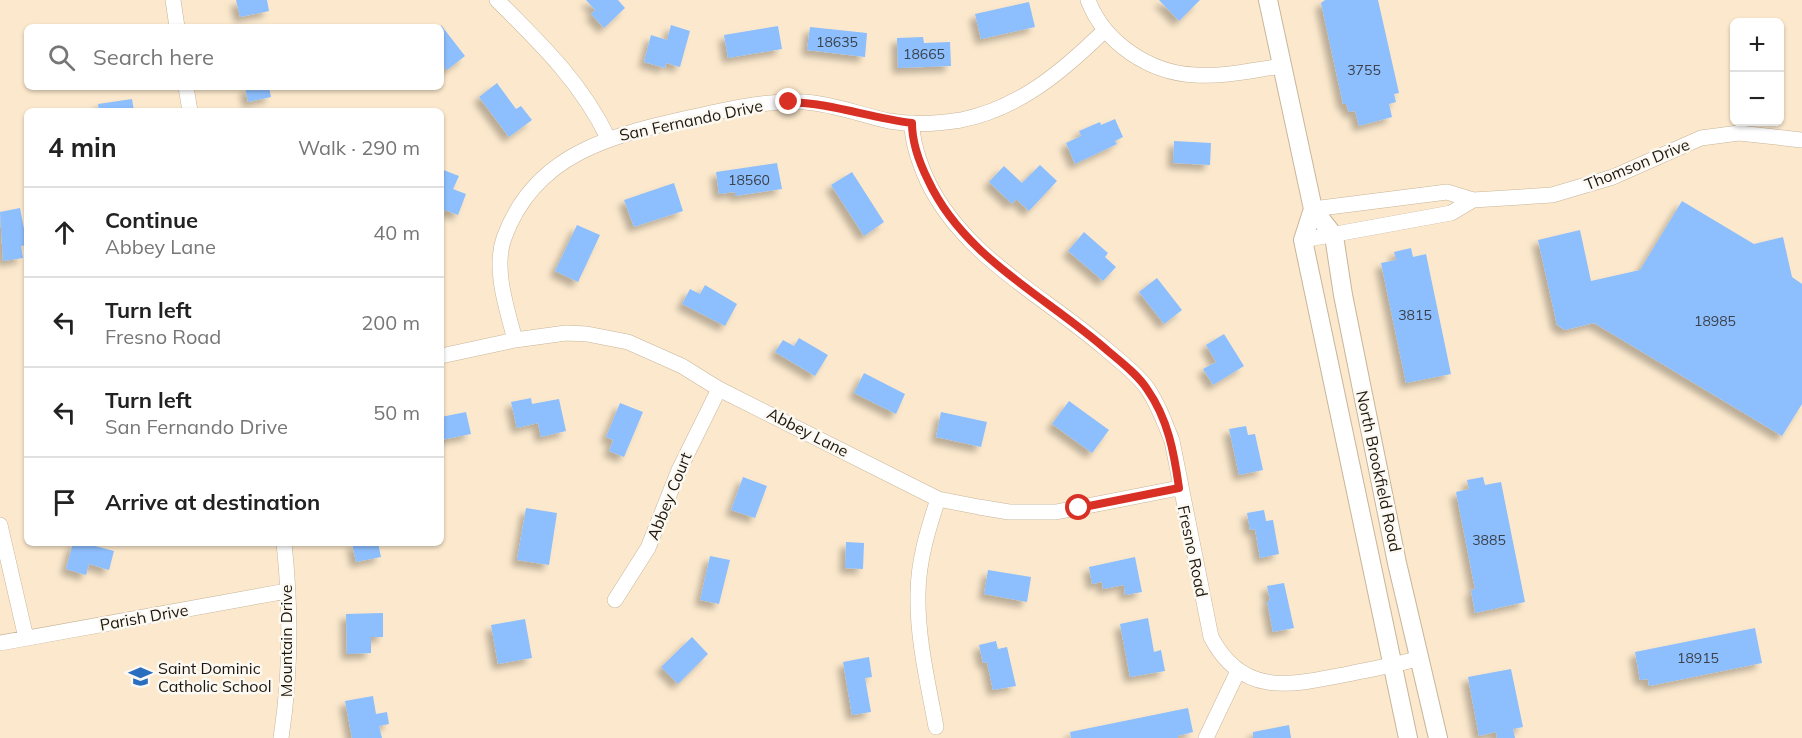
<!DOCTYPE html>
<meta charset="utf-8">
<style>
body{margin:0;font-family:Mulish,sans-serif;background:#f2f2f2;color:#222}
.controls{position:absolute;right:18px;top:18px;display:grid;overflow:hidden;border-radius:9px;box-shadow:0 2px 4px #0004}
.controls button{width:54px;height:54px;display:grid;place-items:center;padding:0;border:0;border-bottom:2px solid #e0e0e0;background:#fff;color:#222;font:30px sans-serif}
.stop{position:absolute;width:18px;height:18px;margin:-14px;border:4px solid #d93025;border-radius:50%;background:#fff}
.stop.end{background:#d93025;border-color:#fff;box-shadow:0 2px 6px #0008}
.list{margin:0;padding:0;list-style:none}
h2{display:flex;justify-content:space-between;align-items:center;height:78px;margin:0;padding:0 24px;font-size:26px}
h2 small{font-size:20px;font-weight:400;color:#767676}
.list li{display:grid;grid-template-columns:39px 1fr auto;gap:18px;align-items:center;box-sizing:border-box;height:90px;padding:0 24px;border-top:2px solid #e0e0e0}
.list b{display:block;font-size:22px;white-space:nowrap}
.list p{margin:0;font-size:20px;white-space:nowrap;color:#767676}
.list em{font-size:20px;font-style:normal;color:#767676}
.icon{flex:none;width:33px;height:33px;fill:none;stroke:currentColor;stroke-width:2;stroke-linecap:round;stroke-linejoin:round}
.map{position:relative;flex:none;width:1802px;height:738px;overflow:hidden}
.search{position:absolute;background:#fff;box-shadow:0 2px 4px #0004;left:24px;top:24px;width:420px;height:66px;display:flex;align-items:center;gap:15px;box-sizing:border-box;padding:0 21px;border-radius:9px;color:#767676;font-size:22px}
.panel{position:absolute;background:#fff;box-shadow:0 2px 4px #0004;left:24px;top:108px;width:420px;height:438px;border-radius:9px}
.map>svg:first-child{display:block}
.building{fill:#8dbefd;filter:url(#shadow)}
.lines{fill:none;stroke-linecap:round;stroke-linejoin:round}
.minor-casing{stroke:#c7b599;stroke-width:16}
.tertiary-casing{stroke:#c7b599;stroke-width:20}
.minor{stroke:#fff;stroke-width:15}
.tertiary{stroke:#fff;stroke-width:18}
.route{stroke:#d93025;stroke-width:8}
.labels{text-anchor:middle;stroke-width:5;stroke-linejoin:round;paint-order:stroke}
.number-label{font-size:14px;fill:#3a4149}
.street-label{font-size:16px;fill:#1e170d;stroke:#fcf9f3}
.poi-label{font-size:16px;fill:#1e170d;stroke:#fcf9f3;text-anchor:start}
</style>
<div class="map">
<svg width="1802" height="738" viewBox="0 0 1802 738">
<defs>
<filter id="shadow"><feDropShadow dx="-5.5" dy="5.5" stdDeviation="3" flood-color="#0004"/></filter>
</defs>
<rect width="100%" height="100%" fill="#fce9cd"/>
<path class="building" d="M236,0H267L269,11L240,17Z
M586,0H618L625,8L604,28L591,14L595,10Z
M1159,0H1200L1179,21Z
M1325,0H1378L1399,93L1394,94L1396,102L1389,104L1392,117L1359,126L1355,111L1349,112L1346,104H1343L1321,3Z
M1029,2L1035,27L981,39L975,14Z
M441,25L465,56L447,70L441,63Z
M671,25L690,31L680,67L666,63L665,68L644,62L651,35L667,40Z
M778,26L782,49L728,58L724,35Z
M810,27L867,33L865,57L807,50Z
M923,37L924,43L950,42L951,66L898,68L897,38Z
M497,83L516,109L521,106L532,120L509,137L479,97Z
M245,87H269L271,97L248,102Z
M132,99L134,111H99L98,104Z
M1115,119L1123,137L1115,141L1117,144L1075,164L1066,143L1081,136L1079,131L1100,122L1101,125Z
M1174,141L1211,143L1210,165L1173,163Z
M777,163L782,189L735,196V192L719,194L716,172Z
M1040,165L1057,181L1029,211L1016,199L1012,204L989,182L1004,166L1022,183Z
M441,169L459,176L453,189L466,194L458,215L445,210L442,219Z
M852,172L884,222L864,236L831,185Z
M674,183L683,211L634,227L624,200Z
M1682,201L1754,244L1783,237L1792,277L1802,284V404L1782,436L1594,323L1565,330L1557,325L1538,240L1580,230L1591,281L1640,270Z
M20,208L27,245L21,246L23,258L3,261L0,212Z
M577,225L600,235L578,282L555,271Z
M1084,232L1108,253L1105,257L1116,267L1103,281L1068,251Z
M1411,248L1413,257L1426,254L1451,374L1406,383L1381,263L1396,260L1394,252Z
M1157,278L1182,310L1164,324L1139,292Z
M705,285L737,304L725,326L682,304L690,289L700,294Z
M1224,334L1244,366L1213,385L1203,369L1216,362L1206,345Z
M799,338L828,355L815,376L775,352L783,340L794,346Z
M864,373L905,394L896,414L854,393Z
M531,398L532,404L559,399L566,431L541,437L538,423L517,428L511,402Z
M1069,401L1109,430L1092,453L1052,424Z
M620,403L643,412L624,457L609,451L613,440L606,437Z
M466,412L471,434L441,440V417Z
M941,412L987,422L981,447L936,437Z
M1246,426L1248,435L1255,434L1263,470L1239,475L1229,429Z
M743,477L767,486L755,518L731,510Z
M1483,477L1485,485L1501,482L1525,602L1475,613L1471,590L1475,589L1456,492L1469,489L1467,480Z
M526,508L557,513L549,565L517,560Z
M1264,510L1266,521L1273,520L1279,554L1260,558L1255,529L1250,530L1247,513Z
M846,542L864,543L863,569L845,568Z
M73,543H97L95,546L114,551L109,570L89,564L86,575L66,569Z
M352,543H378L381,557L356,562Z
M710,556L730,560L719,604L700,600Z
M1135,557L1142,592L1125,595L1124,585L1103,589L1102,582L1092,584L1089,567Z
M988,570L1031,577L1027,602L984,594Z
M1284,583L1294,628L1273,632L1267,601H1270L1267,586Z
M383,613V637H371V653L347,654L346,614Z
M1148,618L1154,652L1161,650L1165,671L1130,677L1120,624Z
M525,619L532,658L498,664L491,625Z
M1755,628L1762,663L1649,686L1648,679L1640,680L1635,652Z
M692,637L708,654L678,684L661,667Z
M996,641L998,649L1007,647L1016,686L993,690L987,662L983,663L979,645Z
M869,657L872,677L865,678L871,712L852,715L843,662Z
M1511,669L1523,727L1513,729L1515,738H1497L1496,732L1479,736L1468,677Z
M373,696L376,714L387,712L389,724L379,726L382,738H352L345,701Z
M1188,708L1193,732L1178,736V738H1071L1070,732Z
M1289,725L1291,738H1253V732Z"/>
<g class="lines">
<defs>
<path id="minor" d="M173,0L177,27
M497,0C540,43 581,82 608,138
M1088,0C1104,43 1150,73 1195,75C1224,77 1253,70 1282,66
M186,87L190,111
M912,123C912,143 919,162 927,180C964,258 1045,296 1107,350C1121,362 1136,373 1147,388C1158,404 1165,423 1172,441L1211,637C1243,698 1291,685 1348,674C1372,669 1396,665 1420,658
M1313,209L1447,192L1473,200L1552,195L1613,177L1701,138L1739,133L1802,140
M1303,240L1451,213L1473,200
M515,340C507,309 493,269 504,238C535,152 614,135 693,117C730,109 766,100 805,102C834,104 861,115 889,121C912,125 937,124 961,120C1020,108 1063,71 1105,30
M441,356L515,340L566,333L587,334L628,342L682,366L719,389L938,499L979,507L1009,512H1056L1179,488
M0,525L26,638
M615,600L648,548L679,470L719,389
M0,643L287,591
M936,727C928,683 917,638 918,594C918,562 928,529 938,499
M281,738C291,673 291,608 284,543
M1206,738L1238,671"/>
<path id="tertiary" d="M1268,0L1313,209L1334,236L1343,295L1397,563L1438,738
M1313,209L1303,240L1408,738"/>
</defs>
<use href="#minor" class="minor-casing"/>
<use href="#tertiary" class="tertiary-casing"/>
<use href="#minor" class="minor"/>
<use href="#tertiary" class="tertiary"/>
</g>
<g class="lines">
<path class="route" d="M789,102C831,103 870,118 912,123C912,143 919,162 928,180C964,258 1046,296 1108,351C1121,362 1137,374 1147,389C1168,419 1174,452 1179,488L1079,508"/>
</g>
<defs>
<symbol id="school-bare" viewBox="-9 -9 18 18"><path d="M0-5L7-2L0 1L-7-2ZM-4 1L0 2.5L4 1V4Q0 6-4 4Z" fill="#296ebf" stroke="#fcf9f3" stroke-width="2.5" paint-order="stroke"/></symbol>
</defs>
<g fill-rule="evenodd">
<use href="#school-bare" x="124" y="660" width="33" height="33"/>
</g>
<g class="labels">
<g class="number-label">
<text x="837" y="47">18635</text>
<text x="924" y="59">18665</text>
<text x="1364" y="75">3755</text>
<text x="749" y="185">18560</text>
<text x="1415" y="320">3815</text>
<text x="1715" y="326">18985</text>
<text x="1489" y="545">3885</text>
<text x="1698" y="663">18915</text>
</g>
<g class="street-label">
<text transform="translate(691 120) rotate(-12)" y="6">San Fernando Drive</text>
<text transform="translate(1637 164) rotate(-22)" y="6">Thomson Drive</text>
<text transform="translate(808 432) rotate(27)" y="6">Abbey Lane</text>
<text transform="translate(1379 471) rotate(78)" y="6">North Brookfield Road</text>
<text transform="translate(669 496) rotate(-68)" y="6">Abbey Court</text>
<text transform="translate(1193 551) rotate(78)" y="6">Fresno Road</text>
<text transform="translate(144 617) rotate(-10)" y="6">Parish Drive</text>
<text transform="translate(286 641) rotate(-90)" y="6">Mountain Drive</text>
</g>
<g class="poi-label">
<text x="158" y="674">Saint Dominic<tspan x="158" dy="18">Catholic School</tspan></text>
</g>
</g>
</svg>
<div class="controls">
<button>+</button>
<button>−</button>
</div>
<div class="stop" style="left:1079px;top:508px"></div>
<div class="stop end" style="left:789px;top:102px"></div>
<div class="search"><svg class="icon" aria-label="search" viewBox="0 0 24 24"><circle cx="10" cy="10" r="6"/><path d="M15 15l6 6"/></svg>Search here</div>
<section class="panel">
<h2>4 min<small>Walk · 290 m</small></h2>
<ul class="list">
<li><svg class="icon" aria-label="ahead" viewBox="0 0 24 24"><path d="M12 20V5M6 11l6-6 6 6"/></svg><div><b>Continue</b><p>Abbey Lane</p></div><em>40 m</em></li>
<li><svg class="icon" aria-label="left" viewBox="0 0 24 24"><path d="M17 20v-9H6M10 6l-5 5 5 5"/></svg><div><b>Turn left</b><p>Fresno Road</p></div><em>200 m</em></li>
<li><svg class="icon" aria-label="left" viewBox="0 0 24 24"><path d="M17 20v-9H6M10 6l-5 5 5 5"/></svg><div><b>Turn left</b><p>San Fernando Drive</p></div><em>50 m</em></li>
<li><svg class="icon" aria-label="arrive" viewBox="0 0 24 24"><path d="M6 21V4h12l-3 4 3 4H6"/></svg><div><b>Arrive at destination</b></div></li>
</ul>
</section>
</div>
